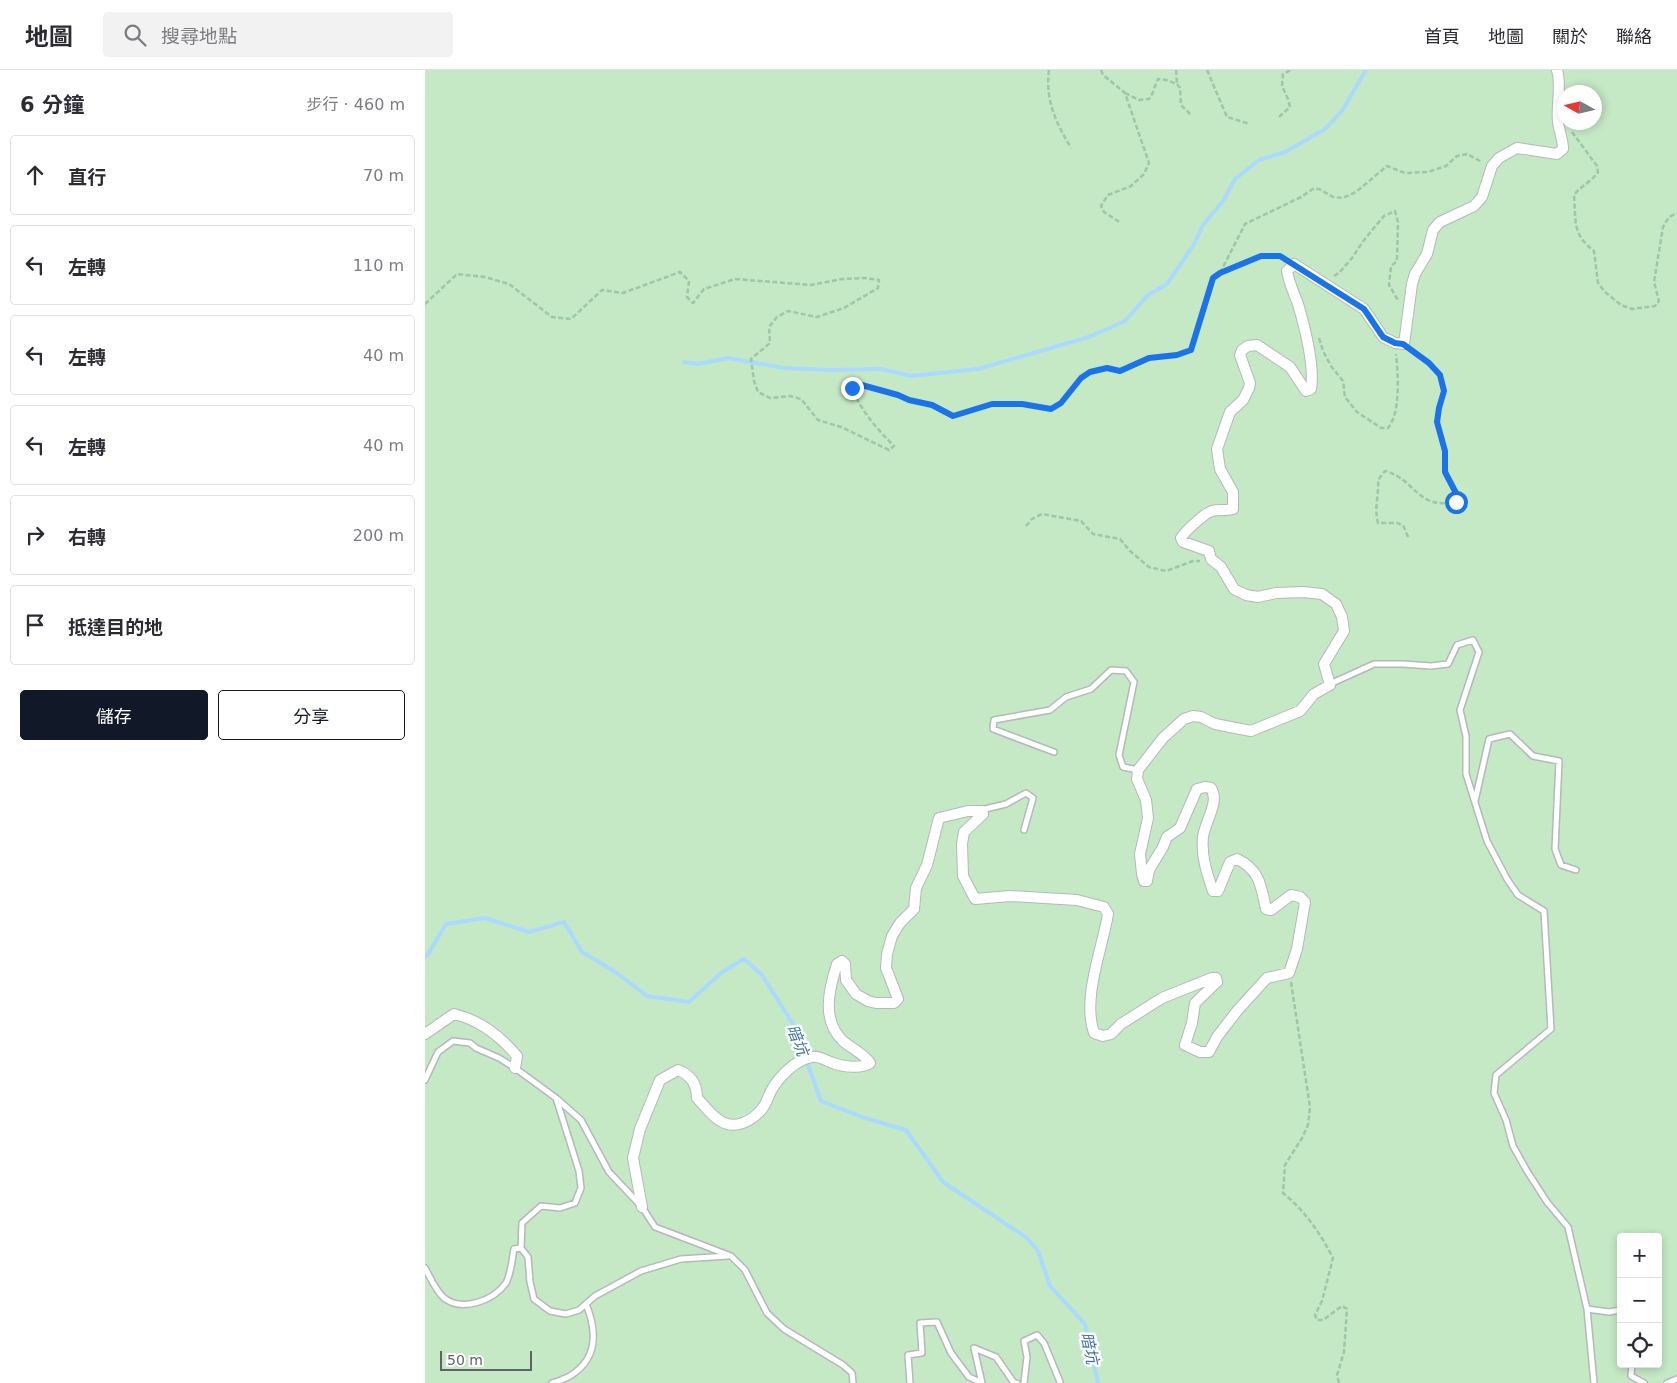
<!DOCTYPE html>
<html lang="zh-TW">
<meta charset="utf-8">
<style>
body{margin:0;font-family:"DejaVu Sans","Noto Sans TC",sans-serif;background:#f2f2f3;color:#2b2b33}
.controls{position:absolute;right:15px;bottom:15px;display:grid;overflow:hidden;border-radius:5px;box-shadow:0 2px 8px #0003}
.controls button{width:45px;height:45px;display:grid;place-items:center;padding:0;border:0;border-bottom:1px solid #e1e1e2;background:#fff;color:#2b2b33;font:25px sans-serif}
.compass{position:absolute;left:1132px;top:15px;width:45px;height:45px;border-radius:50%;background:#fff;box-shadow:0 2px 8px #0003;rotate:278deg}
.scale{position:absolute;left:15px;bottom:12px;width:92px;box-sizing:border-box;padding-left:5px;border:2px solid #5f6368;border-top:0;font-size:14px;line-height:18px;white-space:nowrap;color:#5f6368;-webkit-text-stroke:4px #fff;paint-order:stroke}
.stop{position:absolute;width:15px;height:15px;margin:-11px;border:4px solid #1a73e8;border-radius:50%;background:#fff}
.stop.end{background:#1a73e8;border-color:#fff;box-shadow:0 1px 5px #0008}
.list{margin:0;padding:0;list-style:none}
h2{display:flex;justify-content:space-between;align-items:center;height:65px;margin:0;padding:0 20px;font-size:21px}
h2 small{font-size:16px;font-weight:400;color:#7c7c81}
.list li{display:grid;grid-template-columns:32px 1fr auto;gap:15px;align-items:center;box-sizing:border-box;height:80px;margin:0 10px 10px;padding:0 10px;border:1px solid #e1e1e2;border-radius:5px}
.list b{display:block;font-size:19px;white-space:nowrap}
.list em{font-size:16px;font-style:normal;color:#7c7c81}
.actions{display:flex;gap:10px;padding:15px 20px}
.actions a{flex:1;padding:11px 0;border:1px solid #111827;border-radius:5px;text-align:center;font-size:18px;color:#111827}
.actions .main{background:#111827;color:#fff}
.icon{flex:none;width:28px;height:28px;fill:none;stroke:currentColor;stroke-width:2;stroke-linecap:round;stroke-linejoin:round}
.map{position:relative;flex:none;width:1252px;height:1313px;overflow:hidden}
header{display:flex;align-items:center;gap:30px;box-sizing:border-box;height:70px;padding:0 25px;background:#fff;border-bottom:1px solid #e1e1e2}
header strong{font-size:24px}
nav{display:flex;gap:28px;margin-inline-start:auto;font-size:18px}
.search{width:350px;height:45px;background:#f2f2f3;display:flex;align-items:center;gap:12px;box-sizing:border-box;padding:0 18px;border-radius:5px;color:#7c7c81;font-size:19px}
main{display:flex}
aside{flex:1;background:#fff}
.map>svg:first-child{display:block}
.green{fill:#c5e8c5;fill-rule:evenodd}
.lines{fill:none;stroke-linecap:round;stroke-linejoin:round}
.stream{stroke:#aadaff;stroke-width:4}
.lane-casing{stroke:#b5b8bc;stroke-width:8}
.street-casing{stroke:#b5b8bc;stroke-width:12}
.path{stroke:#9cc7a9;stroke-width:2.5;stroke-dasharray:5 2.5;stroke-linecap:butt}
.lane{stroke:#fff;stroke-width:5}
.street{stroke:#fff;stroke-width:10}
.route{stroke:#1a73e8;stroke-width:6}
.labels{text-anchor:middle;stroke-width:5;stroke-linejoin:round;paint-order:stroke}
.water-label{font-size:16px;font-style:italic;fill:#4174aa;stroke:#fff}
</style>
<header>
<strong>地圖</strong>
<div class="search"><svg class="icon" aria-label="search" viewBox="0 0 24 24"><circle cx="10" cy="10" r="6"/><path d="M15 15l6 6"/></svg>搜尋地點</div>
<nav><a>首頁</a><a>地圖</a><a>關於</a><a>聯絡</a></nav>
</header>
<main>
<aside>
<h2>6 分鐘<small>步行 · 460 m</small></h2>
<ul class="list">
<li><svg class="icon" aria-label="ahead" viewBox="0 0 24 24"><path d="M12 20V5M6 11l6-6 6 6"/></svg><div><b>直行</b></div><em>70 m</em></li>
<li><svg class="icon" aria-label="left" viewBox="0 0 24 24"><path d="M17 20v-9H6M10 6l-5 5 5 5"/></svg><div><b>左轉</b></div><em>110 m</em></li>
<li><svg class="icon" aria-label="left" viewBox="0 0 24 24"><path d="M17 20v-9H6M10 6l-5 5 5 5"/></svg><div><b>左轉</b></div><em>40 m</em></li>
<li><svg class="icon" aria-label="left" viewBox="0 0 24 24"><path d="M17 20v-9H6M10 6l-5 5 5 5"/></svg><div><b>左轉</b></div><em>40 m</em></li>
<li><svg class="icon" aria-label="right" viewBox="0 0 24 24"><path d="M7 20v-9h11M14 6l5 5-5 5"/></svg><div><b>右轉</b></div><em>200 m</em></li>
<li><svg class="icon" aria-label="arrive" viewBox="0 0 24 24"><path d="M6 21V4h12l-3 4 3 4H6"/></svg><div><b>抵達目的地</b></div></li>
</ul>
<div class="actions"><a class="main">儲存</a><a>分享</a></div>
</aside>
<div class="map">
<svg width="1252" height="1313" viewBox="0 0 1252 1313">
<rect width="100%" height="100%" fill="#f1efe8"/>
<path class="green" d="M0,0H1252V1313H0ZM1140,22H1170V52H1140ZM1196,1167H1233V1294H1196Z"/>
<g class="lines">
<path class="stream" d="M259,292L273,294L303,288L359,298L405,300L457,299L486,306L553,299L664,267L700,251L723,225L742,214L769,174L778,155L798,131L810,109L834,90L860,82L900,59L917,41L941,0
M0,885L2,886L21,854L60,848L104,862L139,852L157,882L189,901L222,926L264,932L296,903L319,889L337,905L368,954L396,1031L437,1047L481,1060L518,1112L602,1168L613,1181L625,1216L660,1254L673,1313"/>
<defs>
<path id="lane" d="M905,614L949,594H978L1006,596L1023,594L1032,575L1048,570L1054,582L1035,640L1041,666V704L1062,771L1082,809L1093,825L1119,841L1126,959L1071,1005L1069,1023L1081,1050L1088,1076L1102,1101L1122,1132L1143,1157L1162,1239L1184,1242L1196,1240
M629,682L568,659L569,650L625,640L641,627L666,619L686,600L701,601L709,612L694,685L698,697L713,700
M1050,731L1064,669L1085,664L1108,686L1134,691L1130,779L1136,795L1151,800
M556,740L581,734L601,723L608,728L599,760
M0,1010L13,982L28,971L45,973L51,978L74,988L90,998L131,1028L156,1050L184,1102L217,1137L230,1157L306,1186L320,1200L342,1243L359,1259L418,1295L427,1303L428,1313
M96,1178L97,1153L116,1136L135,1138L150,1133L156,1118L154,1101L131,1028
M0,1198C5,1207 11,1221 19,1228C37,1242 68,1231 81,1213C86,1204 87,1189 89,1179L96,1178L103,1187L105,1212L109,1229L125,1241L141,1244L154,1240L170,1226L216,1201L256,1189L303,1186
M1162,1239L1169,1313
M1207,1294L1206,1306L1219,1313
M127,1313C133,1311 140,1309 145,1306C173,1289 172,1261 161,1234
M485,1313L483,1285L497,1283L495,1253L512,1252L526,1283L544,1307L557,1313L549,1278L571,1287L589,1313H592
M599,1313L602,1287L599,1271L612,1265L619,1273L635,1312
M1242,1313L1252,1309"/>
<path id="street" d="M0,964L29,944C55,950 75,966 92,986L90,998
M217,1137L208,1088L215,1059L235,1010L253,1000C266,1005 272,1014 272,1028C279,1035 286,1045 294,1050C309,1061 327,1051 337,1039C341,1034 343,1027 346,1021C353,1008 370,990 386,987C394,985 401,991 408,993C418,997 437,999 445,993C438,983 427,979 418,971C396,950 404,919 412,894L417,891L420,894L421,910L431,924L443,931L451,933H469L473,929L461,898L462,884L467,866L475,853L489,839L491,818L502,795L514,748L543,741H557L558,744L539,762L537,774L538,806L550,829L585,826L652,830L679,837L683,844C677,880 657,928 669,963L678,966L686,964L696,954L737,928L787,908H791L792,912L770,933L767,953L760,975L775,982H784L792,967L812,941L842,908L864,903L872,879L880,832L875,827L866,825L846,840L841,839C836,816 835,800 812,789L805,792L793,821H788C782,804 776,786 778,767C780,751 795,732 786,718L780,717L772,719L755,758L742,767L738,777L724,800L722,811H719L717,804L715,784L723,748L721,730L712,709L713,700L738,668L759,649L768,646L776,647L790,654L826,661L875,641L889,624L905,615L899,594L919,561L917,547L911,534L897,524L878,522L851,523L833,527L821,525L809,519L796,497L786,489L784,481L758,472L756,468C760,461 780,443 787,441C794,439 801,441 808,439V422L795,399L792,379L805,342L818,330L824,318L825,313L815,285L817,280L823,276L832,275L865,297L881,321L886,319C890,295 880,258 873,234C869,223 864,213 862,201L869,194L939,239L958,267L970,273L979,274L987,214L990,204L1002,184L1008,160L1015,152L1049,136L1057,127L1067,96L1074,88L1092,78L1132,84L1138,79C1138,69 1134,61 1133,52C1131,34 1137,17 1132,0"/>
</defs>
<use href="#lane" class="lane-casing"/>
<use href="#street" class="street-casing"/>
<path class="path" d="M624,0C620,31 631,52 646,78
M676,0L678,5L700,23L724,93L719,104L706,116L683,125L676,136L679,142L696,153
M751,0L752,14
M782,0L802,47L825,54
M700,23L714,30L724,29C729,23 729,16 733,9L741,10L752,14L755,18L756,35L766,45
M854,47L865,37L863,29L857,16L858,4L866,0
M1147,62L1172,96L1173,102C1167,111 1156,116 1149,125C1151,152 1147,164 1169,181L1173,213L1180,222L1196,235L1207,239L1230,236L1234,231L1229,212L1238,157L1244,147L1252,143
M795,203L820,154L876,127L888,119H894L908,127L918,128L931,122L962,96L980,103L1003,102L1021,96L1032,86L1042,84L1057,92
M909,206L914,203L927,188L939,170L959,146L970,141L973,152L972,191L966,196L964,215L974,232
M0,234L32,204L60,207L84,214L127,247L146,249L177,220L198,223L255,202L264,211L262,227L268,233L279,219L310,209L386,215L417,209L439,208L454,210L453,218L419,238L392,247L363,241L352,247L344,257L345,273L326,289L329,311L333,322L345,328L365,326L376,329L393,350L416,357L464,380L469,376C452,359 436,341 427,318L433,314L473,325L484,330L507,335L528,346L567,334H597L626,339L636,333L656,308L665,302L682,297L695,301L724,288L752,285L766,280L789,208C795,203 827,188 836,186C842,185 853,185 859,188
M894,268L898,281L906,296L918,311L920,327L932,342L956,358H963C976,342 973,304 971,284
M601,456L607,449L617,444L656,451L668,464L695,469L705,481L724,497L741,501L768,491H775
M983,467L978,455L972,453H953C949,438 954,425 953,410L960,401C991,409 991,440 1031,432L1032,425L1020,402V381L1012,352L1014,338L1019,321L1015,305L1004,293L988,281
M866,912L885,1037L883,1055L877,1068L860,1095L858,1123C880,1141 895,1163 908,1188L897,1231L890,1245L892,1250H898L917,1236L922,1239L919,1282L912,1305L914,1313"/>
<use href="#lane" class="lane"/>
<use href="#street" class="street"/>
</g>
<g class="lines">
<path class="route" d="M427,318L433,314L473,325L484,330L507,335L528,346L567,334H597L626,339L636,333L656,308L665,302L682,298L695,301L724,288L752,285L766,280L788,208L795,203L836,186H855L939,239L958,267L970,273L978,274L1004,293L1015,305L1019,321L1014,338L1012,352L1020,381V402L1032,425L1031,432"/>
</g>
<g class="labels">
<g class="water-label">
<text transform="translate(373 970) rotate(68)" y="6">暗坑</text>
<text transform="translate(665 1278) rotate(78)" y="6">暗坑</text>
</g>
</g>
</svg>
<div class="controls">
<button>+</button>
<button>−</button>
<button><svg class="icon" aria-label="locate" viewBox="0 0 24 24"><circle cx="12" cy="12" r="6"/><path d="M12 2v4M12 18v4M2 12h4M18 12h4"/></svg></button>
</div>
<svg class="compass" viewBox="-18 -18 36 36"><path d="M0-13l5 13h-10z" fill="#e53935"/><path d="M0 13l5-13h-10z" fill="#7c7c81"/></svg>
<div class="scale">50 m</div>
<div class="stop" style="left:1031px;top:432px"></div>
<div class="stop end" style="left:427px;top:318px"></div>
</div>
</main>
